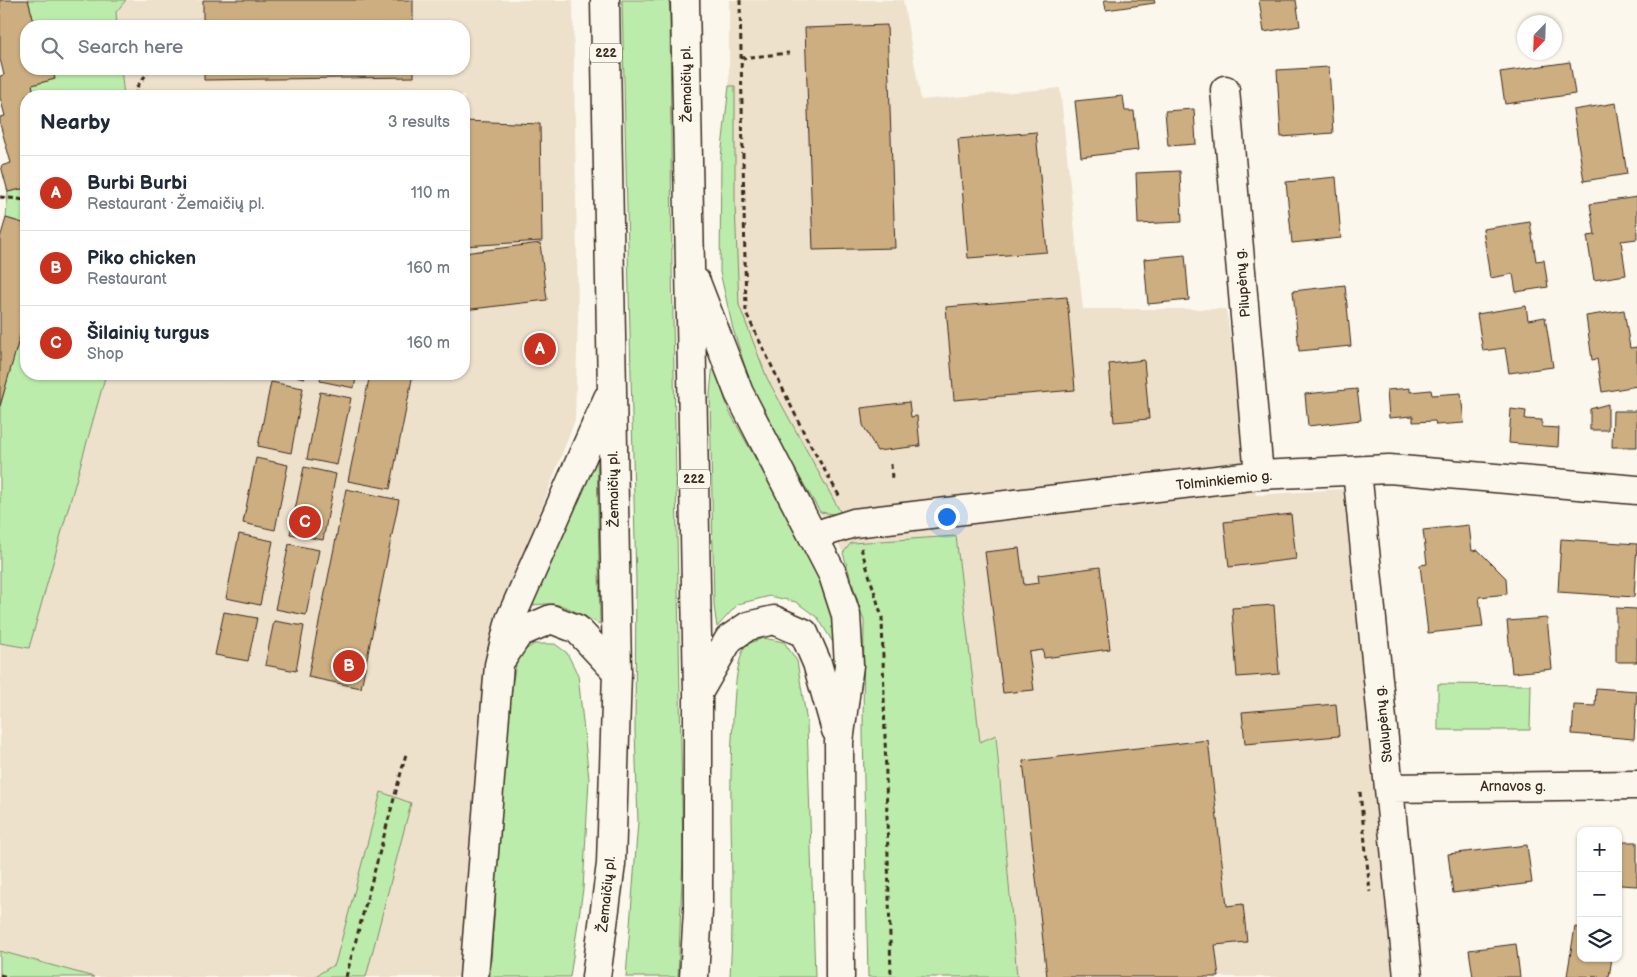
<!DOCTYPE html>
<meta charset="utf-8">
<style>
body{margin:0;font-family:"Balsamiq Sans",sans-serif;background:#f6f6f7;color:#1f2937}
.controls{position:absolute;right:15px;bottom:15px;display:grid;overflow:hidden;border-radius:10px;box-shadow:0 1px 4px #0004}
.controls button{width:45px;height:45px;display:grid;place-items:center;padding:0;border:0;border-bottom:1px solid #e0e1e3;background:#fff;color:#1f2937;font:25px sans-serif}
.compass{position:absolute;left:1517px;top:15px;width:45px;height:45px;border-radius:50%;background:#fff;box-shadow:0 1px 4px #0004;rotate:203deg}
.you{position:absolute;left:946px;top:516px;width:18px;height:18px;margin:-12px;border:4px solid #fff;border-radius:50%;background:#1a73e8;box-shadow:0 0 0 8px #1a73e833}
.badge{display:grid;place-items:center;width:32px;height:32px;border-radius:50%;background:#c8321e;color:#fff;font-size:16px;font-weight:700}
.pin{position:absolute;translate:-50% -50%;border:2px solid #fff;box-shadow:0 1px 5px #0006}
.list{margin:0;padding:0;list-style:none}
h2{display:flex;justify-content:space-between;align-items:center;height:65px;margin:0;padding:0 20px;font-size:21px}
h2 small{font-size:16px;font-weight:400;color:#747a83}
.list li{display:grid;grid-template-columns:32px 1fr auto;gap:15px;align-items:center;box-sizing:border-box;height:75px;padding:0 20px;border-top:1px solid #e0e1e3}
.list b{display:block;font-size:19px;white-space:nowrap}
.list p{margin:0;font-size:16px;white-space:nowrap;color:#747a83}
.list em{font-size:16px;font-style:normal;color:#747a83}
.icon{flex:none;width:28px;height:28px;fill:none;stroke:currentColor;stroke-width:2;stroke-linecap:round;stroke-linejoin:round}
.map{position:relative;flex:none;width:1637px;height:977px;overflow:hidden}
.search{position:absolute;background:#fff;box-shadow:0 1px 4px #0004;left:20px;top:20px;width:450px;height:55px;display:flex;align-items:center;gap:12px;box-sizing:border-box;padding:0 18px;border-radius:20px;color:#747a83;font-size:19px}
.panel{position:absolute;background:#fff;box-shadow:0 1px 4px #0004;left:20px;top:90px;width:450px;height:290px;border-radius:20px}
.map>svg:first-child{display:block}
.built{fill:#ede1cc}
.green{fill:#bcecab;stroke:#7c8b64}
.building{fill:#ccae81;stroke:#3b2a1e}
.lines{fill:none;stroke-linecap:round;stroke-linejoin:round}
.minor-casing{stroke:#3b2a1e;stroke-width:31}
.major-casing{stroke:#3b2a1e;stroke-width:31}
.path{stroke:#3b2a1e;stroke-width:3;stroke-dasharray:5 4;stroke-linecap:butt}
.minor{stroke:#fbf7ec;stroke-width:28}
.major{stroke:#fbf7ec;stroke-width:28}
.labels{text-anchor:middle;stroke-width:4.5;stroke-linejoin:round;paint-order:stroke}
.shield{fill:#fbf7ec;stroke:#75685c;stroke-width:1}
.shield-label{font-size:12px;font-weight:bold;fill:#3b2a1e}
.street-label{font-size:14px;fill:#3b2a1e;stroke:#fbf7ec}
</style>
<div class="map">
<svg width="1637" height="977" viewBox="0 0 1637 977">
<rect width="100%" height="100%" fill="#fbf7ec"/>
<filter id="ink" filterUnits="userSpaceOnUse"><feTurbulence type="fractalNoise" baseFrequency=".02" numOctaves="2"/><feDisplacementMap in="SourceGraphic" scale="10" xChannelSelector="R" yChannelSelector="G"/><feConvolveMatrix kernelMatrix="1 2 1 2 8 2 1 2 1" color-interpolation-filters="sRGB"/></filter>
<g filter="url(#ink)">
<path class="built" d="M126,0H573L578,317L575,420L492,639L459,977H0V643L29,648L106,374H464V96H124L121,69H464V26H117L116,12Z
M729,0H903L921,100L1060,88L1083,309H1226L1256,495L1343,489L1395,977H1017L997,735L980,742L956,536L851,543L843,553L757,404L733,329L720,272L721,157L729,86Z"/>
<path class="green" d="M28,0H126L116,12L117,26H35Z
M622,0H669L670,16L672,265L683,855L678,977H626L638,822L635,730L636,581Z
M52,69H121L124,96H35L32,85L55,79Z
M729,86H735V205L739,305L767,378L842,515L820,512L757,404L733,329L720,272L721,157Z
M26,188V224L6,218L8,192Z
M26,315V374H106L29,648L0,643V406Z
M713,363L729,411L815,566L839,634L837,649L818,618L796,602L770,596L738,604L717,627L714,606L710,394Z
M597,453L600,624C565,608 566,600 526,606Z
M956,536L980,742L996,735L1017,977H868L863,731L864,621L843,553L851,543Z
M763,638L784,642L797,661L807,723L815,977H730C736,891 727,805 733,719C735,694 735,668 745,645Z
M534,644H555L567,653L578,675L589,779L583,889L570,977H490L508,704L518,655Z
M1438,684L1531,685L1530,730H1438Z
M381,792L411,803L366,977H314L335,964Z
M0,951L94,977H0Z"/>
<path class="building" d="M0,0H28L35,26H26V69H52L55,79L32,85L35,96H26V188L8,192L1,166L11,163L0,124V117L5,116L0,97V76L4,75L0,59Z
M203,0H413V26H203Z
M1104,0H1154L1155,3L1106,10Z
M1259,0H1296L1300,26L1264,32Z
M887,25L895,248L813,250L805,28Z
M1570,62L1575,94L1505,104L1500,72Z
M1329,67L1333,133L1281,137L1277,70Z
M204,69H414V77L204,80Z
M1123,96L1125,111H1134L1138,150L1081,157L1075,101Z
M1616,103L1627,174L1584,181L1573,110Z
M1194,109L1196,144L1168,146L1165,111Z
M464,121L540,124L542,241L464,246Z
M1036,132L1047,252L968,258L958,139Z
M1180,171L1182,222L1138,224L1136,173Z
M1336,177L1341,238L1292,243L1286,182Z
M1637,197V239L1621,241L1626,275L1594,280L1587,236L1595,235L1590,204Z
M6,218L26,224V315L0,406V238Z
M1530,222L1536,261L1544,260L1548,287L1516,292L1513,274L1490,278L1483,229Z
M540,243L547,300L464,310V253Z
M1185,255L1189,300L1148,304L1144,259Z
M1345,285L1351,346L1299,351L1293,291Z
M1067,297L1075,390L954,400L946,307Z
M1526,306L1528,320L1545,317L1553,367L1509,373L1505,348L1483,351L1477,314Z
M1624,310L1630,348L1637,347V386L1602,392L1597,359L1592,360L1586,316Z
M1144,360L1149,419L1114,422L1109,364Z
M188,374H216L215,379Z
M283,374H306L305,378Z
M321,374H357L354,388L320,381Z
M370,374H413L390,489L348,481Z
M271,382L303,388L291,453L258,446Z
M1410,388V392L1431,390L1432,395L1461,393L1464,423L1436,425L1435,421L1413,422V416L1389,418L1387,390Z
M1357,389L1361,420L1308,426L1305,394Z
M320,392L351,398L337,465L307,459Z
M909,402L911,417L917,416L920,446L877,451L863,425L861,408Z
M1608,404V430H1590V409Z
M1511,409L1526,411L1525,419L1542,420V427L1559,428L1558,447L1509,443Z
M1613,411H1637V447H1612Z
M256,458L288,465L275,530L243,523Z
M304,467L336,474L323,540L290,534Z
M346,489L399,500L361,688L308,677Z
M1291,514L1296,559L1229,567L1224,522Z
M1469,525L1472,551L1478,550L1506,578L1507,594L1479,597L1483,627L1428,633L1420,565L1427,564L1423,530Z
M239,534L273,541L260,605L226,598Z
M1561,539L1637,544L1634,597L1558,592Z
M289,544L319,550L306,615L275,609Z
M1019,548L1024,585L1039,583L1038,575L1100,567L1110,649L1044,658L1043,650L1029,652L1034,690L1003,693L985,552Z
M1274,605L1279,674L1237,677L1232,608Z
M1616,608L1637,609V662H1616Z
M224,612L257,618L248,661L215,655Z
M1547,618L1552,669L1512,673L1507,621Z
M274,621L304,626L296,671L265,665Z
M1596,688L1637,691L1634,739L1572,734L1574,705L1595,706Z
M1336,704L1339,736L1245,744L1242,712Z
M1208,740L1227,906L1243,904L1247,942L1215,945L1219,977H1047L1023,761Z
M1621,842H1637V886L1620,885Z
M1527,845L1532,883L1453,893L1448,854Z
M1575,927L1581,928V958H1612L1609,977L1567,976Z
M1516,944L1520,977H1473L1469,950Z"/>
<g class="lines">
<defs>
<path id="minor" d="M1225,90L1259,475
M1357,471L1408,977
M813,536L854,523L1259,475L1389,469L1637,490
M1389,788L1637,785"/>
<path id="major" d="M685,0L698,693V911L694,977
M696,282L739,393L833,575L846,615L849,665L839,742L840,977
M503,657L519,633L551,619L577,629L617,672
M698,693L729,639L748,626L774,620L804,633L817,663L836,730
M474,977L499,665L510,620L608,398
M596,977L611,864L617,672L605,0"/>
</defs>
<use href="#minor" class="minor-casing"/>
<use href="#major" class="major-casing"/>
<path class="path" d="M740,0L746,313L806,437L841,499
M741,58L789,53
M135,96L137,87L150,69
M0,197L26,200
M891,464L892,479
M861,548L882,617L891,977
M1360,792L1370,892
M0,975L8,977
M346,977L406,754"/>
<use href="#minor" class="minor"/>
<use href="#major" class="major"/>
</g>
</g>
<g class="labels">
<g class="shield">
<rect x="590" y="43.5" width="32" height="19" rx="4"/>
<rect x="678" y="469.5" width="32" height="19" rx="4"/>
</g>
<g class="shield-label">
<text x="606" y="57">222</text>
<text x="694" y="483">222</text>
</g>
<g class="street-label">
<text transform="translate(686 84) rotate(-91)" y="5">Žemaičių pl.</text>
<text transform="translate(1242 283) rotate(-95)" y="5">Pilupėnų g.</text>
<text transform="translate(1224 480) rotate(-6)" y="5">Tolminkiemio g.</text>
<text transform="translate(613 489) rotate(-91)" y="5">Žemaičių pl.</text>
<text transform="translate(1383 724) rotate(-96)" y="5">Stalupėnų g.</text>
<text x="1513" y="791">Arnavos g.</text>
<text transform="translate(606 894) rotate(-84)" y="5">Žemaičių pl.</text>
</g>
</g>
</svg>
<div class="controls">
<button>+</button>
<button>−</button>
<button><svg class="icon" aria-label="layers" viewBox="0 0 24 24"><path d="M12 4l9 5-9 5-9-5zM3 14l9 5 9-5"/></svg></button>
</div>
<svg class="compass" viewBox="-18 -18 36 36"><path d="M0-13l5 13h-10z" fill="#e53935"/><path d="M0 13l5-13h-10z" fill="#747a83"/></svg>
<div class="you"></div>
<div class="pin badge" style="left:540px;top:349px">A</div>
<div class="pin badge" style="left:349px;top:666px">B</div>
<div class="pin badge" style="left:305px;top:522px">C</div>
<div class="search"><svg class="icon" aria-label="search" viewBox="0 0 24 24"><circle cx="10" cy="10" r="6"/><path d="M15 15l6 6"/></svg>Search here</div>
<section class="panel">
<h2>Nearby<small>3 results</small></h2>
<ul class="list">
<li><span class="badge">A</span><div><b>Burbi Burbi</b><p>Restaurant · Žemaičių pl.</p></div><em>110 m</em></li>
<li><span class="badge">B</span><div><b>Piko chicken</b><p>Restaurant</p></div><em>160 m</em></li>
<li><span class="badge">C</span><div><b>Šilainių turgus</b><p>Shop</p></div><em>160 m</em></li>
</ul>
</section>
</div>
